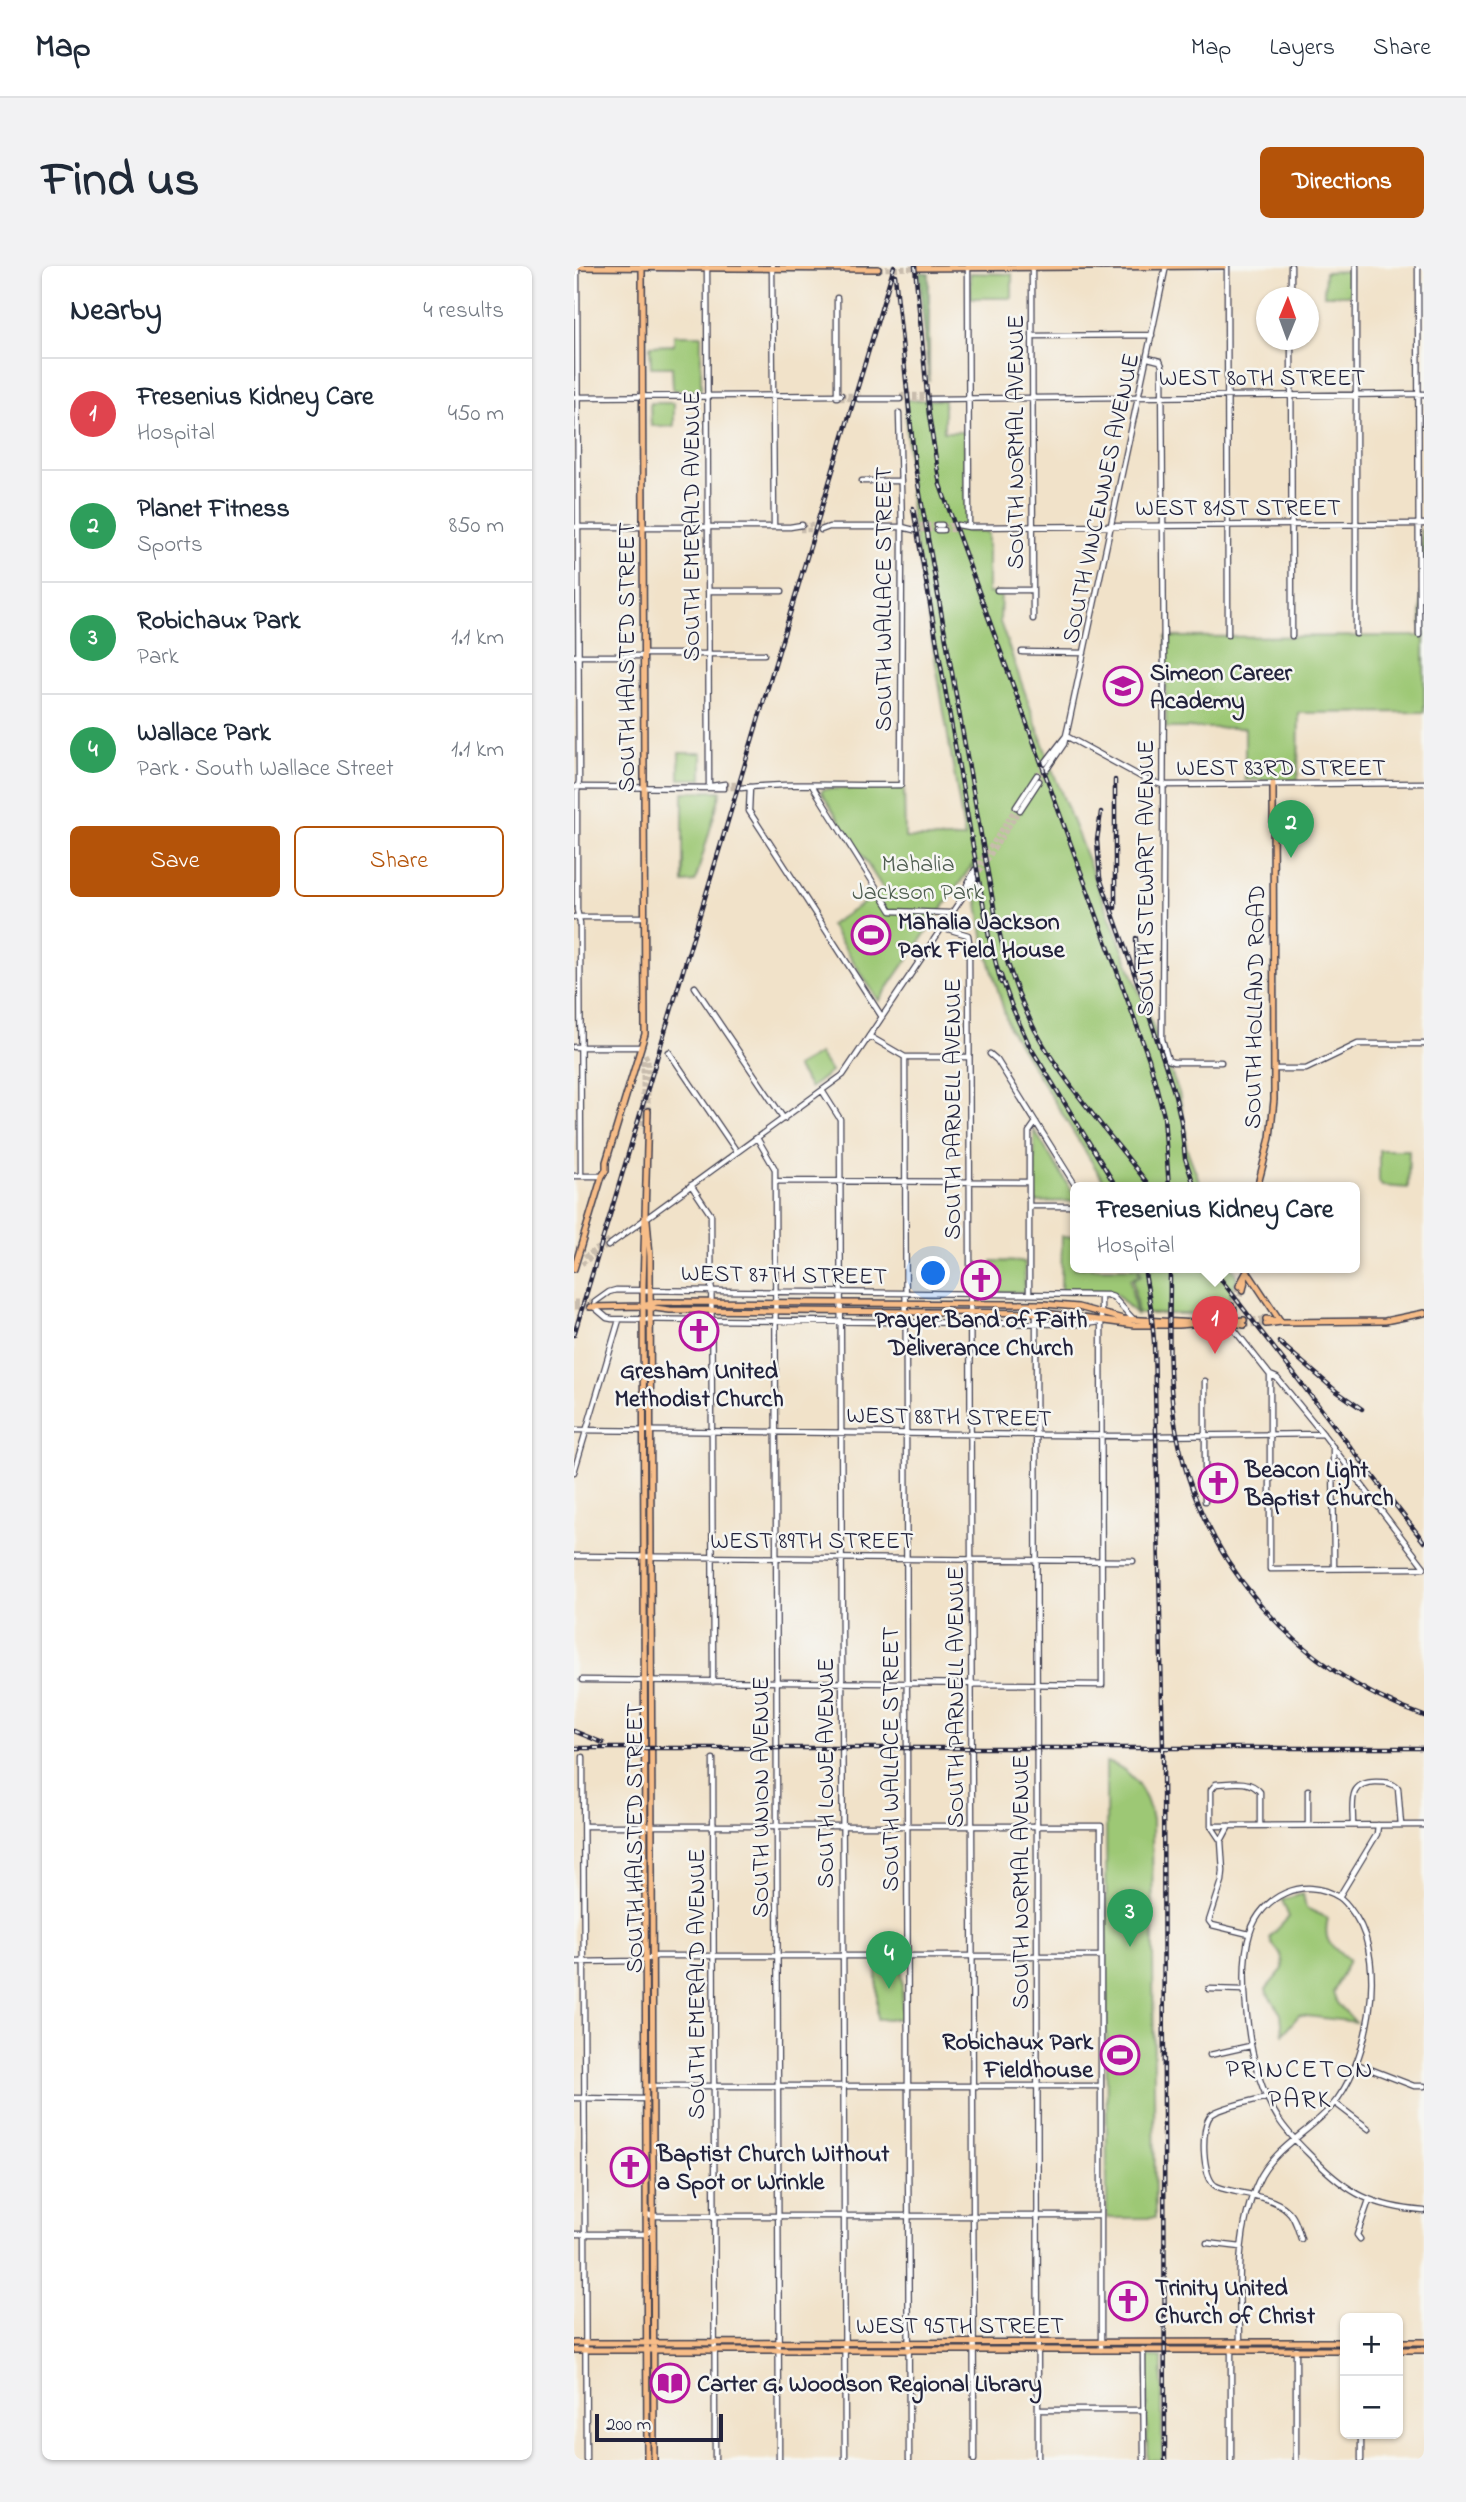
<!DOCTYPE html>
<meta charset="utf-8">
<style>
body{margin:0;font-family:"Indie Flower",sans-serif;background:#f2f2f3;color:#1f2937}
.controls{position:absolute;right:21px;bottom:21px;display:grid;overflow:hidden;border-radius:10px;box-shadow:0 2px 5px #0004}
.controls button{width:63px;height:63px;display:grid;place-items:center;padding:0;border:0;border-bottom:2px solid #e0e1e3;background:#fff;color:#1f2937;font:35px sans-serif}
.compass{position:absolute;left:682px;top:21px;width:63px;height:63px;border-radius:50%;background:#fff;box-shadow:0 2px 5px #0004;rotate:1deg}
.scale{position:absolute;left:21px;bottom:18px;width:128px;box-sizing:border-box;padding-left:7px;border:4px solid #22223b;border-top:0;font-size:19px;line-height:24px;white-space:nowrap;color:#22223b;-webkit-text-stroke:5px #f6f6f2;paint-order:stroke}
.you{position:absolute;left:360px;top:1008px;width:24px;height:24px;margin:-18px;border:5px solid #fff;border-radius:50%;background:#1a73e8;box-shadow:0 0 0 10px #1a73e833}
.badge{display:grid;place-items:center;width:46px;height:46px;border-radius:50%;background:#b45309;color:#fff;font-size:23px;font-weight:700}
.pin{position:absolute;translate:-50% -58px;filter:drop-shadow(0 2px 4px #0008)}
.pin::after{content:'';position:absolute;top:37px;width:24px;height:21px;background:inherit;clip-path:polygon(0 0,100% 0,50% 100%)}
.popup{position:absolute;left:496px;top:916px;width:290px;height:91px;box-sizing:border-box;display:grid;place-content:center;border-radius:10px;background:#fff;filter:drop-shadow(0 2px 5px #0005);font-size:23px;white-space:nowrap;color:#747a83}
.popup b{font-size:26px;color:#1f2937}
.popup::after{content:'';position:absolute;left:50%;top:100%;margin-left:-14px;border:14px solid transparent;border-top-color:#fff}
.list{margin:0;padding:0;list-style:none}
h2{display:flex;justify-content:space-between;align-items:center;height:91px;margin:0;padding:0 28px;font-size:30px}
h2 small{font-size:23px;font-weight:400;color:#747a83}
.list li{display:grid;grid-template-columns:46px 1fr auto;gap:21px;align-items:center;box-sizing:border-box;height:112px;padding:0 28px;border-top:2px solid #e0e1e3}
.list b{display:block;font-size:26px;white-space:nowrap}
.list p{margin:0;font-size:23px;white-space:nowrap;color:#747a83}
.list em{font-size:23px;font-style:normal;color:#747a83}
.actions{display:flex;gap:14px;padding:21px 28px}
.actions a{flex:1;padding:16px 0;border:2px solid #b45309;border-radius:10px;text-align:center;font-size:24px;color:#b45309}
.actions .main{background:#b45309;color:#fff}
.map{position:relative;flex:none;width:850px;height:2194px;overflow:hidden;border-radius:10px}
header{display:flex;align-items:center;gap:42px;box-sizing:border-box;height:98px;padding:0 35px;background:#fff;border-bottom:2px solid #e0e1e3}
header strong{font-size:33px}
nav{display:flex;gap:38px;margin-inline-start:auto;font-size:24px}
.intro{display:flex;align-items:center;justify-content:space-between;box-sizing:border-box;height:168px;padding:0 42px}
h1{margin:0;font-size:49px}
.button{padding:18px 32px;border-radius:10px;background:#b45309;color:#fff;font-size:24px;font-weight:700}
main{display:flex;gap:42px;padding:0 42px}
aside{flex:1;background:#fff;border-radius:10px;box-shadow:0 2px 5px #0004}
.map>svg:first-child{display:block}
.green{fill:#9dc875;stroke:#607558;stroke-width:2}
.forest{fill:#7eac66;stroke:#506750;stroke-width:2}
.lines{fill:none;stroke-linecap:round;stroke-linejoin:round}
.minor-tunnel{stroke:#c8bcad;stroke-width:4.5;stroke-dasharray:4.5 2;stroke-linecap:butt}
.major-tunnel{stroke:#c8bcad;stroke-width:5;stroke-dasharray:5 2.5;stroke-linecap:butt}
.minor-casing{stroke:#413f50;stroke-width:7}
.major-casing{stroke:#413f50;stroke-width:8}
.minor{stroke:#fff;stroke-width:4.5}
.major{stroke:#f7bd88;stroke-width:5}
.rail-casing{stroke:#22223b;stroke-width:4.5}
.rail{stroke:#f6f6f2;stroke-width:2;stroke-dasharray:5;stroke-linecap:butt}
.labels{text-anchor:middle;stroke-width:5;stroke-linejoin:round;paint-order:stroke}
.street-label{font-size:24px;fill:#22223b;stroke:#f6f6f2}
.poi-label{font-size:24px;font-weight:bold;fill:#22223b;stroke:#f6f6f2;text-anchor:start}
.park-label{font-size:24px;fill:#4d5c4f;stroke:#f6f6f2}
.neighbourhood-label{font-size:26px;letter-spacing:2px;fill:#22223b;stroke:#f6f6f2}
</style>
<header>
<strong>Map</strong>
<nav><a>Map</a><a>Layers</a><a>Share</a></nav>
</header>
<div class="intro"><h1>Find us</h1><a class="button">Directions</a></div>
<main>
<aside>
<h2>Nearby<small>4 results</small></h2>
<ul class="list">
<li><span class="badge" style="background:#e0444e">1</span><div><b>Fresenius Kidney Care</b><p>Hospital</p></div><em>450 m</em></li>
<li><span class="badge" style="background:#2e9e5b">2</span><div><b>Planet Fitness</b><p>Sports</p></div><em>850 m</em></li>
<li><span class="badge" style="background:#2e9e5b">3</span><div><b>Robichaux Park</b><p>Park</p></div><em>1.1 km</em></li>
<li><span class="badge" style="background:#2e9e5b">4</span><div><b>Wallace Park</b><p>Park · South Wallace Street</p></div><em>1.1 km</em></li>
</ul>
<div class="actions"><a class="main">Save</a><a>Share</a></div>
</aside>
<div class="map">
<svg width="850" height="2194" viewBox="0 0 850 2194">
<rect width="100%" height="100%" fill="#f6f6f2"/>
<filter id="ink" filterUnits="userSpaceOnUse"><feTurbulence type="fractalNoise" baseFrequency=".0143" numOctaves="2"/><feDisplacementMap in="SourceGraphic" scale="14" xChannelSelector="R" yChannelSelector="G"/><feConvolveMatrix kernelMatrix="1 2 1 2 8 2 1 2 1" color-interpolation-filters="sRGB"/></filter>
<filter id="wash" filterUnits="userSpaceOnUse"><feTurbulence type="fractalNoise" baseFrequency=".00686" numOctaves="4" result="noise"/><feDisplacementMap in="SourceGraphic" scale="28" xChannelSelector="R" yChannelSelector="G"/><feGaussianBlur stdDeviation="1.57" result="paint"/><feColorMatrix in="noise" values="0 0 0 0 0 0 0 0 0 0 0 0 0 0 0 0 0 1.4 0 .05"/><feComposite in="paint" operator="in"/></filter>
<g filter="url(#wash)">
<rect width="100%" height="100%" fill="#f1e2c9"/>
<path class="green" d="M776,5V29H750L751,6Z
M396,7L438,8V32H397Z
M100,69H127V124H99L98,101H77L76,80L100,79Z
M331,134H370V166H390L393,265L414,266V327H427L426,356L478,503L605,827L612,864V881L628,922H534L435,762L410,676L398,599L305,735L256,659L310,624L247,526L250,523L330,522L331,572H391L337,249Z
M76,137H100V160H77Z
M847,264H850V446L725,447L724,514H671V462H592V371L847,370Z
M105,487H128V513H105Z
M147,525L121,616L109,617V526Z
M245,788L257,806L236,822L222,801Z
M460,864L501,930V935L461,936Z
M805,884H835L834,922L808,920L805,916Z
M488,970L501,971V1002H564L565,1010L556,1013L562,1048L541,1027L487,1025Z
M418,995L451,996L450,1026H413L414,1009L418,1007Z
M565,1002H659L663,1012L649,1048H564L559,1014L567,1010Z
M532,1496C559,1502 574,1529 578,1554L581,1952H533Z
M729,1628L732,1642L754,1652C748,1676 757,1680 775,1694L759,1726L763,1737L781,1756L725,1749L709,1768L707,1748L693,1727L692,1723L709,1703C709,1682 698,1684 696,1671L715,1651L708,1634Z
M303,1693H328V1753H303Z
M573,2090L588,2091V2194H573Z"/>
<path class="forest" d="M345,6L355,7V116Z"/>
</g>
<g filter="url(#ink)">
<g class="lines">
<path class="minor-tunnel" d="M267,129H287
M326,129H356
M266,133H285
M326,133H356
M228,259H249
M339,259H363
M368,259H384
M226,264H247
M340,264H363
M369,264H385
M463,509L471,497
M465,515L473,503
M151,518H169
M150,522H167
M401,604L442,541
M402,611L446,544
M10,991L36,974
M8,998L34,980"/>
<path class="major-tunnel" d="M304,3L343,2
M71,788L74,794V845
M69,794V862
M0,1036H18
M657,1040L665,1020
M0,1041H16
M660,1044L669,1024
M670,1054L692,1053
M670,1059L692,1058"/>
<defs>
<path id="minor" d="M198,0L200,261
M394,0L395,261
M458,0L459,353
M653,0L654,369
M844,0L845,369
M3,1L5,515L3,526V644L6,657L7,910
M133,1L135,520
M717,32V0
M458,70L578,69
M717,74L718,370
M574,92L586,95L588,100L590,404L588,773L594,794L599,796H647
M0,131L267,129
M263,131V32
M285,133H326
M356,133L850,128
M288,215H327
M363,259H368
M384,259L395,261L850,258
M0,261H216L228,259
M247,264L255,261H328L340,264
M363,264H369
M423,324H459
M134,325H208
M782,368V0
M448,386L510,387
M70,388H190
M0,390H70
M492,470L573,514L589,519L850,517
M471,497L491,471
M473,503L490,478L494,461L592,0
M137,520L151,518
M0,521L150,522
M176,521L175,545L308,751
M239,521L317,645L376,647
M167,522C220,516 274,520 327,519L328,261L325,147
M442,541L463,509
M446,544L465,515
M393,619L401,604
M0,651H71
M367,661L394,669L395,675L400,2194
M121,721L210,853
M295,770L331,791H395
M0,781H66
M95,786L163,886
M416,788L423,794L503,922
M331,791L335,2194
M700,803H732L784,778H850
M249,826L266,853L271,2194
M183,872L201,903L205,2194
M0,910H28
M201,915L455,916
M117,919L137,949L139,1416
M455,940H501
M34,980L269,809L402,611
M455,1028V866L462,856
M21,1036L35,1026L42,1024L533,1029L539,1031L560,1054
M462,1038L464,2194
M20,1041L33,1052L38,1053L511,1058L526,1056
M657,1056L659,1062L696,1109L703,1112L749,1168L850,1301
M696,1109V1303L850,1302
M0,1164L576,1170L749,1168
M759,1181L760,1302
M0,1206L45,1054
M631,1235V1115
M0,1290L559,1295
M8,1414L528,1419L527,1029
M9,1491L12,2194
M139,1493L141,2194
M734,1559V1524
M779,1559C779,1537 773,1516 802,1516C812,1516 817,1516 824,1522L827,1559
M10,1560H527V2084
M637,1560L850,1559
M647,1575L655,1560
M765,1631L803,1568L804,1559
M675,1668L638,1659L635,1655L648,1615L649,1605L647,1575L637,1560V1524L642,1518C658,1517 676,1513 686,1526V1559
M0,1696L66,1695L83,1690H527
M635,1723L670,1724
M636,1789L676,1780
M783,1798L840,1820H850
M72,1820H527
M693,1831C681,1834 644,1842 637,1849C626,1860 628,1913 642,1920C648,1923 656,1924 663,1926C678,1929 702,1933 713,1944C721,1950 724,1964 727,1973
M0,1832L73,1833
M761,1837L795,1863
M72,1948L79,1950H527
M0,1968H72L79,1963
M786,1973L783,1969L795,1934
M633,1977L667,1981
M657,2076V2194
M569,2083L570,2194
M722,2083V2194
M666,2084C666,2029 660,1968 684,1916C698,1884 734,1867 757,1841C794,1800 813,1698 782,1651C777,1644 772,1635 765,1631C730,1609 687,1630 676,1667C669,1689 670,1718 672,1741C675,1779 683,1819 704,1852C713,1867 727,1880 739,1892C774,1928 800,1941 850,1945
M464,2144H570
M787,2194V2168"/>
<path id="major" d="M0,1L304,3
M343,2L650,0
M683,922L696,872L700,834L699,518
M73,954L76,990L80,2194
M0,1003L28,910L32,904V896L71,768L68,0
M673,1005L707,1056
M665,1020L672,1007
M669,1024L673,1005
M657,1040L653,1049L657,1056
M16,1041L69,1040L83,1036L470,1038L504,1041L549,1053L623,1057
M73,1041L96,1044L471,1047L560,1059H604L670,1054
M692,1053L704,1055
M657,1056L670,1059
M657,1056L660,1044
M692,1058L707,1056L811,1055L850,1047
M824,2076H850
M0,2077L771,2076
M0,2084H771
M824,2084H850
M73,2194L69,1020L74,845"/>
</defs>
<use href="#minor" class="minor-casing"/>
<use href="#major" class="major-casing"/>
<use href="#minor" class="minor"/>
<use href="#major" class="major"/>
<defs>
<path id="rail" d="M341,0L355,149L366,219L575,793L590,850L595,922
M321,9L341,200L421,647C429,688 442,727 461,764C492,821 538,870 577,922
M339,242L415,671L427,717
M541,514V642
M527,546L523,574L526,612L573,743L601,829L607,855L611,892L621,922
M562,672L563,703
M426,707L438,741L455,779L543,922
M570,1002L577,1042L580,1075L589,1483L591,2194
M596,1002C596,1052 593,1102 600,1151C621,1290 718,1403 850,1450
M638,1002L850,1276
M0,1069L320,0
M705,1076L762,1125L788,1143
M0,1465L29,1477
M0,1482H850"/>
</defs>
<use href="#rail" class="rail-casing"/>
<use href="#rail" class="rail"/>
</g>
</g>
<defs>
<symbol id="school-ring" viewBox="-11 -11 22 22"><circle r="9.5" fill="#f6f6f2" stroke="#b5179e" stroke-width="1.5"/><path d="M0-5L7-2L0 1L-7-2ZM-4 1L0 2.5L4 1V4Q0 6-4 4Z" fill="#b5179e"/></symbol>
<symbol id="stadium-ring" viewBox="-11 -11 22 22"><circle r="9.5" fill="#f6f6f2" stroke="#b5179e" stroke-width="1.5"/><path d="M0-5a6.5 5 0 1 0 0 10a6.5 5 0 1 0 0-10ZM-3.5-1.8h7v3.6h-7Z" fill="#b5179e"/></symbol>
<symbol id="church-ring" viewBox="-11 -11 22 22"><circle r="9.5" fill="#f6f6f2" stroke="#b5179e" stroke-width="1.5"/><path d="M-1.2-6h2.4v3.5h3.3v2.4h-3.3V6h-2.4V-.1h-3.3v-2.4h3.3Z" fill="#b5179e"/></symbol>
<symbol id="library-ring" viewBox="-11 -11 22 22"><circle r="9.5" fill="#f6f6f2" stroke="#b5179e" stroke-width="1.5"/><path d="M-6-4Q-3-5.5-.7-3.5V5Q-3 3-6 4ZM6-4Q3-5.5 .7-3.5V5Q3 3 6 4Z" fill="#b5179e"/></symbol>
</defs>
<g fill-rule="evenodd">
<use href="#school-ring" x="527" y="398" width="44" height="44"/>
<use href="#stadium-ring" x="275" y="647" width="44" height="44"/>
<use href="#church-ring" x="385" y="992" width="44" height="44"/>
<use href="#church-ring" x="103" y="1043" width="44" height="44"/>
<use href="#church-ring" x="622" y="1195" width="44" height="44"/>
<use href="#stadium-ring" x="524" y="1767" width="44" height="44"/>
<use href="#church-ring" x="34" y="1879" width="44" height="44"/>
<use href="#church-ring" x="532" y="2013" width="44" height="44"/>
<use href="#library-ring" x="74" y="2095" width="44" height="44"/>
</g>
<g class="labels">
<g class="street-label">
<text x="688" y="119">WEST 80TH STREET</text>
<text transform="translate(441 176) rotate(-90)" y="8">SOUTH NORMAL AVENUE</text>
<text transform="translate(526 232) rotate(-78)" y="8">SOUTH VINCENNES AVENUE</text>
<text x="664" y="249">WEST 81ST STREET</text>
<text transform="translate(117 260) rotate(-90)" y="8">SOUTH EMERALD AVENUE</text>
<text transform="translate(309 333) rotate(-90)" y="8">SOUTH WALLACE STREET</text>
<text transform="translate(52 391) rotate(-90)" y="8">SOUTH HALSTED STREET</text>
<text x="707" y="509">WEST 83RD STREET</text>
<text transform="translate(571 612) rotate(-90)" y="8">SOUTH STEWART AVENUE</text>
<text transform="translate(680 741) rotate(-89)" y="8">SOUTH HOLLAND ROAD</text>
<text transform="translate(378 843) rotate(-90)" y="8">SOUTH PARNELL AVENUE</text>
<text transform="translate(210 1008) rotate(1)" y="8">WEST 87TH STREET</text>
<text transform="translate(375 1150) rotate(1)" y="8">WEST 88TH STREET</text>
<text x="238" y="1282">WEST 89TH STREET</text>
<text transform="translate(381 1431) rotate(-90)" y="8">SOUTH PARNELL AVENUE</text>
<text transform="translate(316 1493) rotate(-90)" y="8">SOUTH WALLACE STREET</text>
<text transform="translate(251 1507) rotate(-90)" y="8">SOUTH LOWE AVENUE</text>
<text transform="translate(186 1531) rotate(-90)" y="8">SOUTH UNION AVENUE</text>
<text transform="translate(60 1572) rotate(-90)" y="8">SOUTH HALSTED STREET</text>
<text transform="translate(446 1616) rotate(-90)" y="8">SOUTH NORMAL AVENUE</text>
<text transform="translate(122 1718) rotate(-90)" y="8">SOUTH EMERALD AVENUE</text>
<text x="386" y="2067">WEST 95TH STREET</text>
</g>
<g class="poi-label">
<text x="576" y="414">Simeon Career<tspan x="576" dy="28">Academy</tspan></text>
<text x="324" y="663">Mahalia Jackson<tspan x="324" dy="28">Park Field House</tspan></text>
<text x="407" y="1061" text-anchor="middle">Prayer Band of Faith<tspan x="407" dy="28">Deliverance Church</tspan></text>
<text x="125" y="1112" text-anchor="middle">Gresham United<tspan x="125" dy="28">Methodist Church</tspan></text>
<text x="671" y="1211">Beacon Light<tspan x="671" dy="28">Baptist Church</tspan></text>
<text x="519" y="1783" text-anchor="end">Robichaux Park<tspan x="519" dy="28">Fieldhouse</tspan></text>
<text x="83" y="1895">Baptist Church Without<tspan x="83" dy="28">a Spot or Wrinkle</tspan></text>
<text x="581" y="2029">Trinity United<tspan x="581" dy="28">Church of Christ</tspan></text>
<text x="123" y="2125">Carter G. Woodson Regional Library</text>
</g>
<g class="park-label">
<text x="344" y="605">Mahalia<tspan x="344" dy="28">Jackson Park</tspan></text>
</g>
<g class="neighbourhood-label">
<text x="726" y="1811">PRINCETON<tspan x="726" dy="30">PARK</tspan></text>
</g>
</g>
</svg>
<div class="controls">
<button>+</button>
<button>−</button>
</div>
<svg class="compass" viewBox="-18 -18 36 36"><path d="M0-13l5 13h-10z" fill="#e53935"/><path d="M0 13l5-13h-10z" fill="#747a83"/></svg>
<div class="scale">200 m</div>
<div class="you"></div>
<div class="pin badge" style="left:641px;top:1088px;background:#e0444e">1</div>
<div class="popup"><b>Fresenius Kidney Care</b>Hospital</div>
<div class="pin badge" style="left:717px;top:592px;background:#2e9e5b">2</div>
<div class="pin badge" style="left:556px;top:1681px;background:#2e9e5b">3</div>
<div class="pin badge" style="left:315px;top:1723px;background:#2e9e5b">4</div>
</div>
</main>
